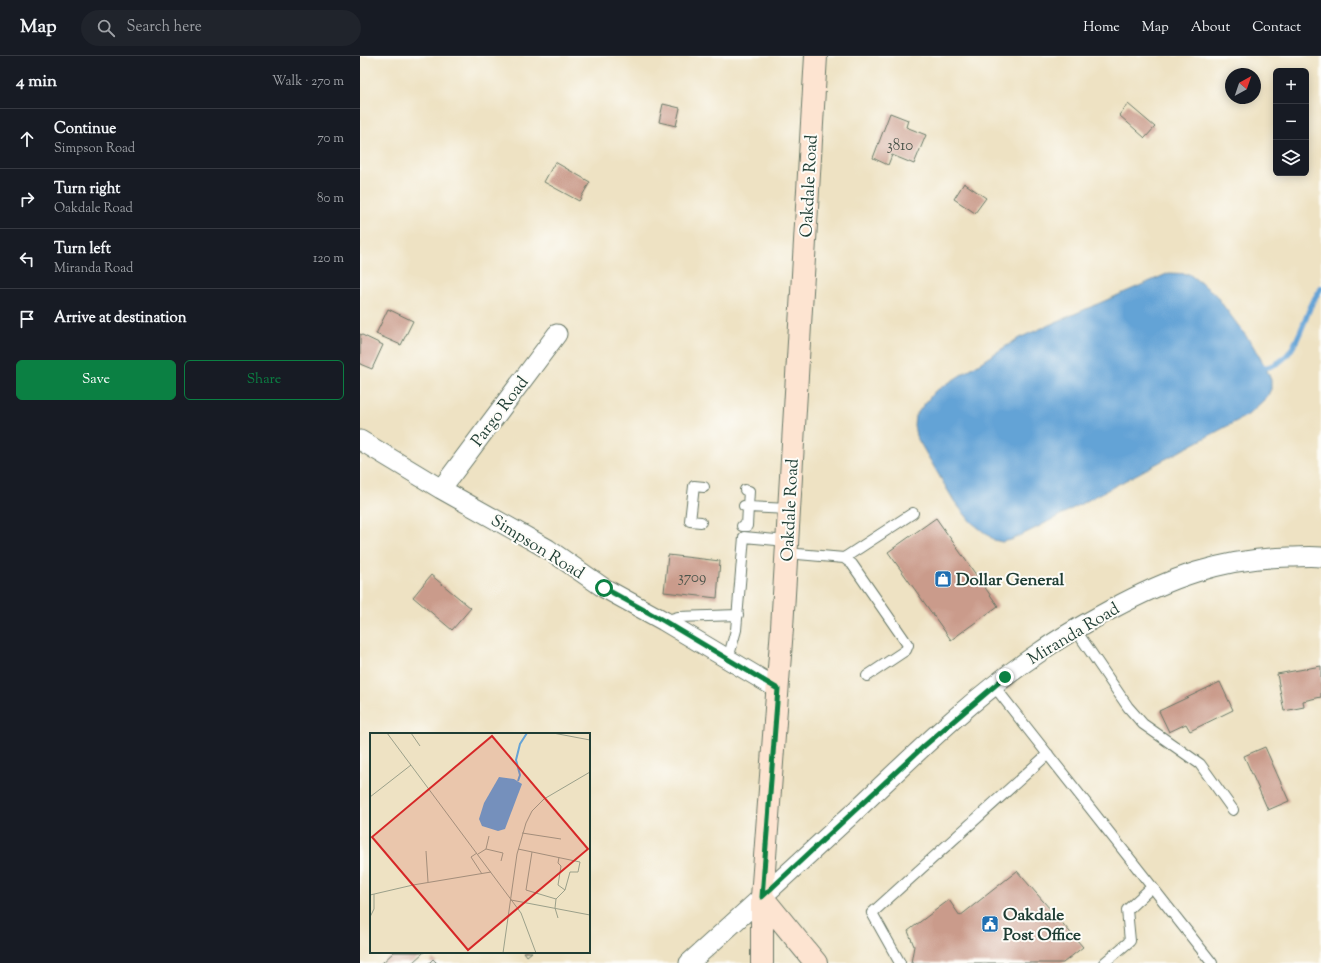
<!DOCTYPE html>
<meta charset="utf-8">
<style>
body{margin:0;font-family:"Sorts Mill Goudy",serif;background:#20242c;color:#f1f3f6}
.controls{position:absolute;right:12px;top:12px;display:grid;overflow:hidden;border-radius:6px;box-shadow:0 2px 10px #0003}
.controls button{width:36px;height:36px;display:grid;place-items:center;padding:0;border:0;border-bottom:1px solid #363941;background:#171b24;color:#f1f3f6;font:20px sans-serif}
.compass{position:absolute;left:865px;top:12px;width:36px;height:36px;border-radius:50%;background:#171b24;box-shadow:0 2px 10px #0003;rotate:40deg}
.stop{position:absolute;width:12px;height:12px;margin:-9px;border:3px solid #0b8043;border-radius:50%;background:#fff}
.stop.end{background:#0b8043;border-color:#fff;box-shadow:0 1px 4px #0008}
.list{margin:0;padding:0;list-style:none}
h2{display:flex;justify-content:space-between;align-items:center;height:52px;margin:0;padding:0 16px;font-size:17px}
h2 small{font-size:13px;font-weight:400;color:#9ea1a6}
.list li{display:grid;grid-template-columns:26px 1fr auto;gap:12px;align-items:center;box-sizing:border-box;height:60px;padding:0 16px;border-top:1px solid #363941}
.list b{display:block;font-size:15px;white-space:nowrap}
.list p{margin:0;font-size:13px;white-space:nowrap;color:#9ea1a6}
.list em{font-size:13px;font-style:normal;color:#9ea1a6}
.actions{display:flex;gap:8px;padding:12px 16px}
.actions a{flex:1;padding:9px 0;border:1px solid #0b8043;border-radius:6px;text-align:center;font-size:14px;color:#0b8043}
.actions .main{background:#0b8043;color:#fff}
.icon{flex:none;width:22px;height:22px;fill:none;stroke:currentColor;stroke-width:2;stroke-linecap:round;stroke-linejoin:round}
.map{position:relative;flex:none;width:961px;height:907px;overflow:hidden}
header{display:flex;align-items:center;gap:24px;box-sizing:border-box;height:56px;padding:0 20px;background:#171b24;border-bottom:1px solid #363941}
header strong{font-size:19px}
nav{display:flex;gap:22px;margin-inline-start:auto;font-size:14px}
.search{width:280px;height:36px;background:#20242c;display:flex;align-items:center;gap:10px;box-sizing:border-box;padding:0 14px;border-radius:22px;color:#9ea1a6;font-size:15px}
main{display:flex}
aside{flex:1;background:#171b24}
.map>svg:first-child{display:block}
.water{fill:#64a3d6;stroke:#427085}
.lines{fill:none;stroke-linecap:round;stroke-linejoin:round}
.stream{stroke:#64a3d6;stroke-width:5.5}
.building{fill:#ca9b8b}
.lane-casing{stroke:#677766;stroke-width:12}
.street-casing{stroke:#677766;stroke-width:21}
.secondary-casing{stroke:#677766;stroke-width:24}
.lane{stroke:#fff;stroke-width:10}
.street{stroke:#fff;stroke-width:19}
.secondary{stroke:#fde4d1;stroke-width:22}
.route{stroke:#0b8043;stroke-width:5}
.labels{text-anchor:middle;stroke-width:4;stroke-linejoin:round;paint-order:stroke}
.number-label{font-size:15px;fill:#4a544a}
.street-label{font-size:17px;fill:#1f3d34;stroke:#fdfcf7}
.poi-label{font-size:17px;font-weight:bold;fill:#1f3d34;stroke:#fdfcf7;text-anchor:start}
.inset-river{fill:none;stroke:#64a3d6;stroke-width:2}
.inset-road{fill:none;stroke:#9ba08a;stroke-width:1}
.view{fill:#d62828;fill-opacity:0.15;stroke:#d62828;stroke-width:2}
.inset-edge{fill:none;stroke:#1f3d34;stroke-width:2}
</style>
<header>
<strong>Map</strong>
<div class="search"><svg class="icon" aria-label="search" viewBox="0 0 24 24"><circle cx="10" cy="10" r="6"/><path d="M15 15l6 6"/></svg>Search here</div>
<nav><a>Home</a><a>Map</a><a>About</a><a>Contact</a></nav>
</header>
<main>
<aside>
<h2>4 min<small>Walk · 270 m</small></h2>
<ul class="list">
<li><svg class="icon" aria-label="ahead" viewBox="0 0 24 24"><path d="M12 20V5M6 11l6-6 6 6"/></svg><div><b>Continue</b><p>Simpson Road</p></div><em>70 m</em></li>
<li><svg class="icon" aria-label="right" viewBox="0 0 24 24"><path d="M7 20v-9h11M14 6l5 5-5 5"/></svg><div><b>Turn right</b><p>Oakdale Road</p></div><em>80 m</em></li>
<li><svg class="icon" aria-label="left" viewBox="0 0 24 24"><path d="M17 20v-9H6M10 6l-5 5 5 5"/></svg><div><b>Turn left</b><p>Miranda Road</p></div><em>120 m</em></li>
<li><svg class="icon" aria-label="arrive" viewBox="0 0 24 24"><path d="M6 21V4h12l-3 4 3 4H6"/></svg><div><b>Arrive at destination</b></div></li>
</ul>
<div class="actions"><a class="main">Save</a><a>Share</a></div>
</aside>
<div class="map">
<svg width="961" height="907" viewBox="0 0 961 907">
<rect width="100%" height="100%" fill="#fdfcf7"/>
<filter id="ink" filterUnits="userSpaceOnUse"><feTurbulence type="fractalNoise" baseFrequency=".025" numOctaves="2"/><feDisplacementMap in="SourceGraphic" scale="8" xChannelSelector="R" yChannelSelector="G"/><feConvolveMatrix kernelMatrix="1 2 1 2 8 2 1 2 1" color-interpolation-filters="sRGB"/></filter>
<filter id="wash" filterUnits="userSpaceOnUse"><feTurbulence type="fractalNoise" baseFrequency=".012" numOctaves="4" result="noise"/><feDisplacementMap in="SourceGraphic" scale="16" xChannelSelector="R" yChannelSelector="G"/><feGaussianBlur stdDeviation="0.9" result="paint"/><feColorMatrix in="noise" values="0 0 0 0 0 0 0 0 0 0 0 0 0 0 0 0 0 1.4 0 .05"/><feComposite in="paint" operator="in"/></filter>
<g filter="url(#wash)">
<rect width="100%" height="100%" fill="#eee2c3"/>
<path class="water" d="M809,217L829,218L854,237L892,288L906,312L911,324V333L907,341L888,359L676,472L651,484L642,486L634,484L611,466L594,445L556,380L554,369L555,360L574,336L659,282Z"/>
<g class="lines">
<path class="stream" d="M899,312C932,312 940,275 950,252C953,245 957,238 961,232"/>
</g>
<g id="blocks">
<path class="building" d="M303,48L320,52L316,70L299,66Z
M768,48L795,71L785,82L759,59Z
M530,57L548,64L546,71L566,79L554,108L532,99L528,109L513,102Z
M195,106L230,126L219,145L184,126Z
M604,127L626,142L615,157L594,143Z
M28,253L53,265L41,289L16,278Z
M0,278L23,289L12,313L0,308Z
M576,462L638,550L591,584L528,496Z
M308,499L360,505L357,542L304,536Z
M71,519L111,552L92,574L53,541Z
M961,610V641L943,645L944,651L924,655L917,618Z
M860,626L873,654L830,675L826,668L809,676L799,655Z
M905,691L929,745L908,754L884,700Z
M657,815L723,891L703,907H551L554,890L548,875L589,844L600,860Z
M34,896H64L52,907H22Z
M164,896H172L167,900Z
M73,903L77,907H69Z"/>
</g>
</g>
<g filter="url(#ink)">
<use href="#blocks" fill-opacity="0" stroke="#677766" stroke-width="1"/>
<g class="lines">
<defs>
<path id="lane" d="M385,434L389,435L388,451L429,453
M341,466L330,465L334,430L344,431
M382,470H387L388,451L384,450
M426,497L484,502L492,508L548,589L546,594L507,620
M484,502L553,457
M304,565L318,561L378,559
M715,573L768,651L783,668L840,708L873,754
M368,603L376,574L384,481L427,485
M634,630L852,907
M540,907L512,857L688,698
M744,907L770,885L767,854L792,831"/>
<path id="street" d="M0,384L81,433L188,493L244,532L304,565L418,633
M81,433L197,278
M329,907C384,858 438,808 492,758C552,701 611,642 680,596C702,580 726,567 750,554C809,522 862,502 930,501C940,501 951,500 961,501"/>
<path id="secondary" d="M402,841L456,907
M402,907V841L422,572L456,0"/>
</defs>
<use href="#lane" class="lane-casing"/>
<use href="#street" class="street-casing"/>
<use href="#secondary" class="secondary-casing"/>
<use href="#lane" class="lane"/>
<use href="#street" class="street"/>
<use href="#secondary" class="secondary"/>
</g>
</g>
<g class="lines" filter="url(#ink)">
<path class="route" d="M244,532L304,565L418,633L402,841L563,691L645,621"/>
</g>
<defs>
<symbol id="shop-square" viewBox="-11 -11 22 22"><rect x="-9" y="-9" width="18" height="18" rx="4" fill="#1f6fb2" stroke="#fdfcf7"/><path d="M-5-2.5h2.3a2.7 3.5 0 0 1 5.4 0H5L5.5 6h-11ZM-1.5-2.5h3a1.5 2.3 0 0 0-3 0Z" fill="#fff"/></symbol>
<symbol id="civic-square" viewBox="-11 -11 22 22"><rect x="-9" y="-9" width="18" height="18" rx="4" fill="#1f6fb2" stroke="#fdfcf7"/><path d="M-.6-6.5H3V-4.5H.6V-3L4-1V1h2V6H-6V1h2V-1L-.6-3ZM-1.2 2.5V6h2.4V2.5Z" fill="#fff"/></symbol>
</defs>
<g fill-rule="evenodd">
<use href="#shop-square" x="573" y="513" width="20" height="20"/>
<use href="#civic-square" x="620" y="858" width="20" height="20"/>
</g>
<g class="labels">
<g class="number-label">
<text x="540" y="94">3810</text>
<text x="332" y="526">3709</text>
</g>
<g class="street-label">
<text transform="translate(448 130) rotate(-87)" y="6">Oakdale Road</text>
<text transform="translate(139 355) rotate(-53)" y="6">Pargo Road</text>
<text transform="translate(429 454) rotate(-87)" y="6">Oakdale Road</text>
<text transform="translate(178 490) rotate(32)" y="6">Simpson Road</text>
<text transform="translate(713 577) rotate(-31)" y="6">Miranda Road</text>
</g>
<g class="poi-label">
<text x="596" y="529">Dollar General</text>
<text x="643" y="864">Oakdale<tspan x="643" dy="20">Post Office</tspan></text>
</g>
</g>
<g transform="translate(10 677)">
<rect width="220" height="220" fill="#eee2c3"/>
<path d="M129,44L144,46L152,51L135,96L128,98L112,93L109,86L114,70Z" fill="#64a3d6"/>
<path class="inset-river" d="M148,48L150,42L146,27L150,11L157,0"/>
<path class="inset-road" d="M17,0L151,180L166,220M41,0L50,13M183,0L220,7M0,64L41,32M152,100L191,106M116,116L119,103M148,116L210,129L208,139H200L195,157L186,166L185,175L188,185M56,118L58,149M162,119L156,157L186,166M107,120L101,124L112,141M108,121L116,116L133,120L131,128M189,124L188,130L191,133L188,152L195,157M0,162L43,152L121,139M141,167L220,182M0,184L4,176V161M133,220L147,121L156,90L162,78L174,66L220,39"/>
<path class="view" d="M122,3L218,116L98,217L2,104Z"/>
<rect width="220" height="220" class="inset-edge"/>
</g>
</svg>
<div class="controls">
<button>+</button>
<button>−</button>
<button><svg class="icon" aria-label="layers" viewBox="0 0 24 24"><path d="M12 4l9 5-9 5-9-5zM3 14l9 5 9-5"/></svg></button>
</div>
<svg class="compass" viewBox="-18 -18 36 36"><path d="M0-13l5 13h-10z" fill="#e53935"/><path d="M0 13l5-13h-10z" fill="#9ea1a6"/></svg>
<div class="stop" style="left:244px;top:532px"></div>
<div class="stop end" style="left:645px;top:621px"></div>
</div>
</main>
